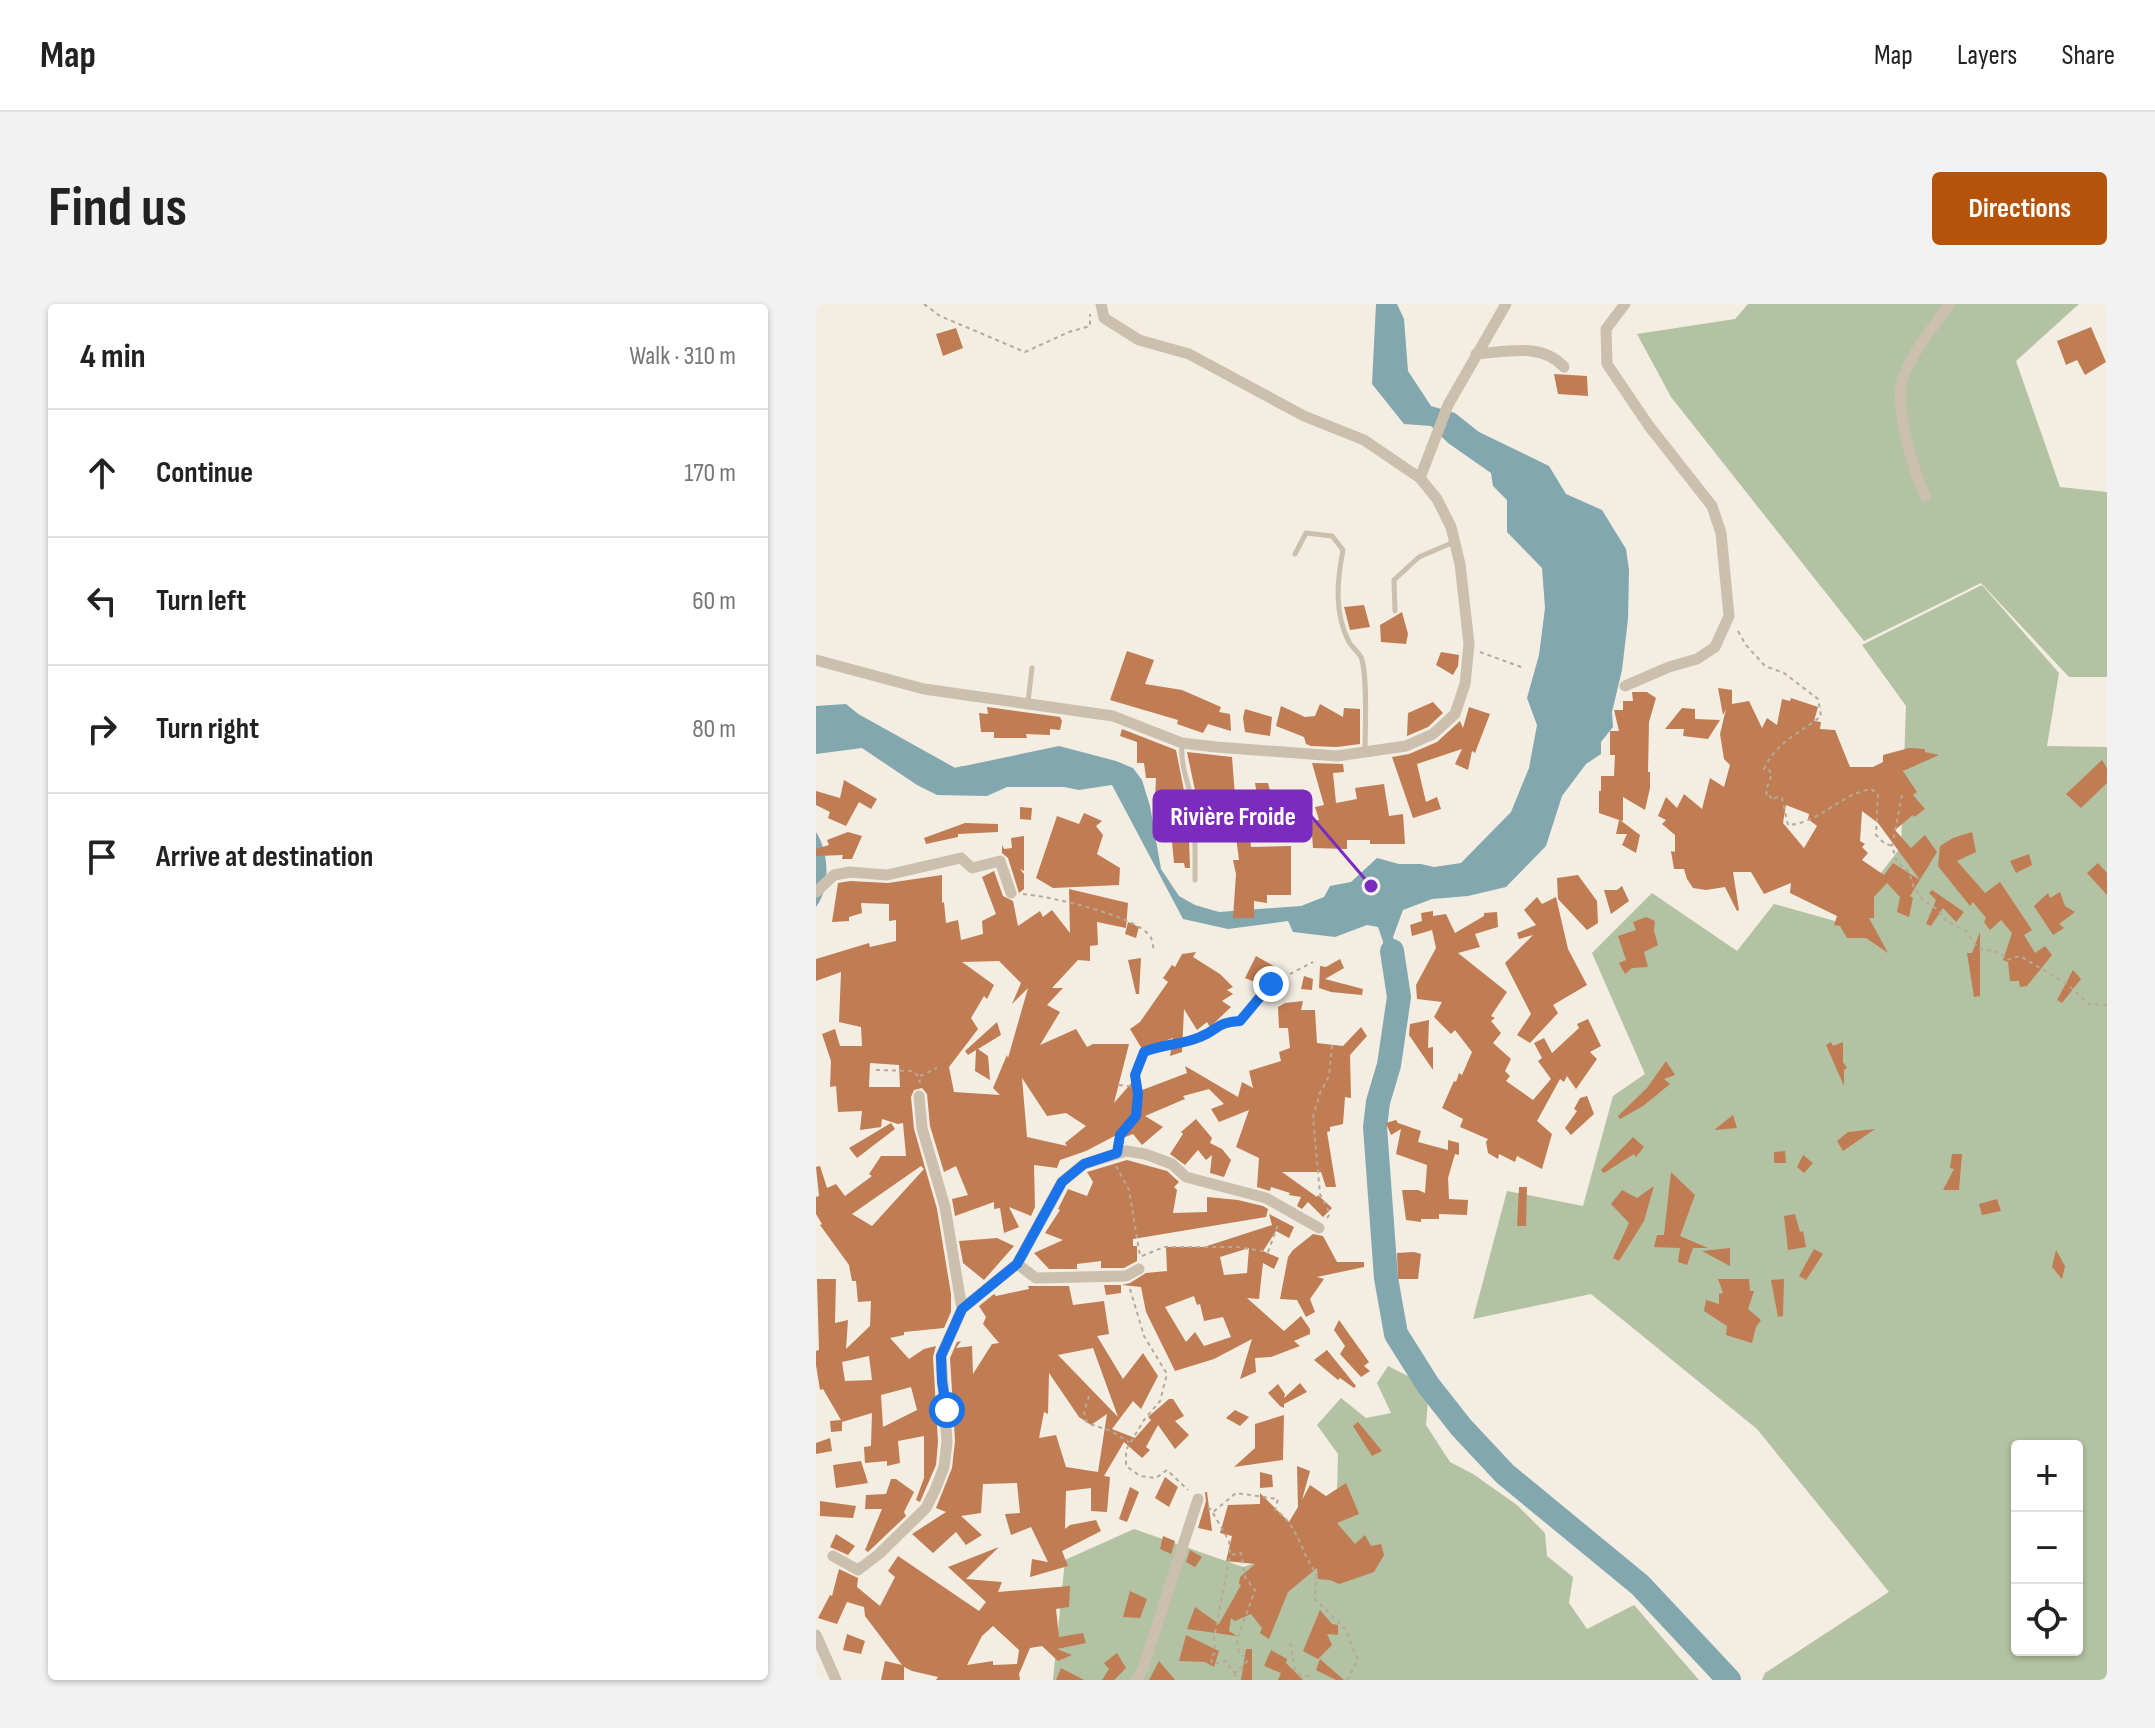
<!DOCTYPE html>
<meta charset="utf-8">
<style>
body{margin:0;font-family:"Sofia Sans Condensed",sans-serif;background:#f2f2f2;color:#222}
.controls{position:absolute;right:24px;bottom:24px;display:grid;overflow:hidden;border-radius:8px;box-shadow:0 2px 6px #0004}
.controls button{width:72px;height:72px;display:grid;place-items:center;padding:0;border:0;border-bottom:2px solid #e0e0e0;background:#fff;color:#222;font:40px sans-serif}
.stop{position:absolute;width:24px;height:24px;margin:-18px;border:6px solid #1a73e8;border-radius:50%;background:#fff}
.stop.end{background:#1a73e8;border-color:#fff;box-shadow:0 2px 8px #0008}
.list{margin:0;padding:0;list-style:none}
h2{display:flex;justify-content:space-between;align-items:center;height:104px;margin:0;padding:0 32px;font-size:34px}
h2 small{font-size:26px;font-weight:400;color:#767676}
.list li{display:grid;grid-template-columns:52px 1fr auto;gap:24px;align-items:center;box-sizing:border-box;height:128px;padding:0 32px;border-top:2px solid #e0e0e0}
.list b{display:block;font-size:30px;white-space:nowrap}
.list em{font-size:26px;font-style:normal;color:#767676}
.icon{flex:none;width:44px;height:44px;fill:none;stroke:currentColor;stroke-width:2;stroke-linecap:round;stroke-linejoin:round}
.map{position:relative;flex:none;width:1291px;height:1376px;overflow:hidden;border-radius:8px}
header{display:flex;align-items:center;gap:48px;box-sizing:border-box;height:112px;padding:0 40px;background:#fff;border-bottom:2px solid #e0e0e0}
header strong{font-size:38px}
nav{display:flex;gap:44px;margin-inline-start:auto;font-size:28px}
.intro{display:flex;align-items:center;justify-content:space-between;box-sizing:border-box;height:192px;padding:0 48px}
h1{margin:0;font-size:56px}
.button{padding:20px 36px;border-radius:8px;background:#b45309;color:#fff;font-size:28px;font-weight:700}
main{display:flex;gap:48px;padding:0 48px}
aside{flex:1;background:#fff;border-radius:8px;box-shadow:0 2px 6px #0004}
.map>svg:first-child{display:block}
.green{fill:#b3c2a2;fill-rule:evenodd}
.water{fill:#82a7af}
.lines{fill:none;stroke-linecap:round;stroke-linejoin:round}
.river{stroke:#82a7af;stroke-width:24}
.building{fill:#c07c53;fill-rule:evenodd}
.path{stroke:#b7a998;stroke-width:2;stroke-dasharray:4 4;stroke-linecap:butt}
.lane{stroke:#cbbfae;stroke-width:5}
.street{stroke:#cbbfae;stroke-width:11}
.route{stroke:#1a73e8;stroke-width:10}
.leader{fill:none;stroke:#7b2cbf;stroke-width:3}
.callout-dot{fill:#7b2cbf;stroke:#faf6ef;stroke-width:3}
.callout{fill:#7b2cbf;stroke:#7b2cbf;stroke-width:3}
.callout-label{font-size:26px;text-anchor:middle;font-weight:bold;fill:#fff}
</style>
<header>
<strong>Map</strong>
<nav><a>Map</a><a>Layers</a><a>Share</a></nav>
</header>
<div class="intro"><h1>Find us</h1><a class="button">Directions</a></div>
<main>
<aside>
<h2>4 min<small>Walk · 310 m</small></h2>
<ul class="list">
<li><svg class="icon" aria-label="ahead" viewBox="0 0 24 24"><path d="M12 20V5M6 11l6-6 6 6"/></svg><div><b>Continue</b></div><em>170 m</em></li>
<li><svg class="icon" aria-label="left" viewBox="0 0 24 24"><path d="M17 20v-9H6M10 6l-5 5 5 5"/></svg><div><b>Turn left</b></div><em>60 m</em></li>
<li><svg class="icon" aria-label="right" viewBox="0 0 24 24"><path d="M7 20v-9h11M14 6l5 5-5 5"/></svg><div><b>Turn right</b></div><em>80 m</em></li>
<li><svg class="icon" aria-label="arrive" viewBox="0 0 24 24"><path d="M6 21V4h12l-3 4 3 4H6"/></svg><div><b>Arrive at destination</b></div></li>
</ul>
</aside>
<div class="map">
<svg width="1291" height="1376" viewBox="0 0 1291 1376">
<rect width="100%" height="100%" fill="#f3ede2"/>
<path class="green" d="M932,0H1263L1200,57L1244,183L1291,188V373H1253L1165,279L1048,337L855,93L821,30L919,15Z
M1166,281L1243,369L1231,442L1291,443V1376H946L949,1369L1073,1288L941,1125L775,990L657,1015L691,887L767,902L797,792L829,770L776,649L836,589L921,647L958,600L1026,619L1085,543L1090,402L1046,341ZM1201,1142H1261V1346H1201Z
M572,1062L600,1076L612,1096L610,1121L634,1158L657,1170L701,1201L729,1229L731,1252L757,1273L753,1299L771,1325L818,1301L883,1376H237L249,1256L318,1225L427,1263L495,1242L521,1189L522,1150L501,1121L525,1094L550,1114L575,1109L561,1079Z"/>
<path class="water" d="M560,0H581L588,15L592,67L615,102L639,109L663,128L733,162L750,190L786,206L810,245L813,266L812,315L806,366L796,408L797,423L785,438V450L770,460L746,492L730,542L690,583L652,592L616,595L587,606L577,633L584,651L581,678L562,623L551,621L519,633L477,628L472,617L412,625L367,615L296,481L263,486L248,483H191L171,492L121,491L101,481L46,444L0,450V402L30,400L112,467L134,465L243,442L300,457L317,464L326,476L334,502L345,565L363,592L379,601L403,608L485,602L508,593L514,582L535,578L561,554L583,560H605L618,563L645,559L695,508L713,464L721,421L711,394L723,351L729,304L726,264L691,228V196L677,182L675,169L632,139L615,122L588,120L556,80Z
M0,528C13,548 15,584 0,603Z"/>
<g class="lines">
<path class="river" d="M0,416L23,413L138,477L148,474
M576,647L583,693L573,761L562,798L559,823L570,974L580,1030L612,1081L645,1123L689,1170L824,1281L913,1376"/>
</g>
<path class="building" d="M1275,23L1290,58L1269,71L1261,56L1250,61L1241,37Z
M140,24L147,44L127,52L120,30Z
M738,70L771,72L772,92L742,90Z
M548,301L554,323L534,326L528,303Z
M586,308L592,330L590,340L565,338L564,321Z
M311,347L338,356L329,380L366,386L405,403L403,408L414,410L415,427L392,420L387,429L361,420L362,416L294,396Z
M625,348L643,351L642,362L637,371L620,361Z
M902,384L916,386V400L933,397L946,424L951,414L961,421L966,395L974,397L975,394L1002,403L998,417L1005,418L1004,425L1019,426L1034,463H1057L1067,458V451L1093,444L1109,445V448L1123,451L1087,467L1101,488L1097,491L1109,505L1098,513L1097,511L1079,526L1095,544L1109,531L1121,548L1094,592L1097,594L1093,613L1081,608L1084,593L1071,579L1058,593V614H1053L1072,649L1050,634H1031L1024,622L1018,621L1021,612L974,589L975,579L948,590L935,568H917L923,606L921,607L909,583L890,586L877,584L871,575L868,565H858L855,547L859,548V531L846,520L850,516L842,512L850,493L861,504L868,490L886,505L894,474L908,483L914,461L908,455L904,430L910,405L907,411ZM970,501L993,510L992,515L1001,522L988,544L967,519ZM1046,507L1062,519L1104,576L1077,559L1068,571L1046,556L1052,549L1046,543L1049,540L1044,537Z
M816,388H831L840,394L833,418L832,468H834V484L829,506L807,493V517L804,516L824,531L820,549L806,541L811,530H800L803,516L783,509V487H785V472H798L799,451H794V427H803L798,406H807V397H817Z
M617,398L627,409L612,423L591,432L592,409Z
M504,400L527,413L528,404L544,405V440L521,443L495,442L490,440L488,433L460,422L465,402L489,413L499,412Z
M171,403L244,413L246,417L244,426L234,425V431L210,430L211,434H178V428H165L163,409L172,410Z
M653,403L674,410L659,449L656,447L652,466L639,460L646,445L601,460L610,498L621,493L625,505L597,514L576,453L593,450L621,438L644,417L647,424Z
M866,404L879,405V415L904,416L892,435L867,432L868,425H849Z
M429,405L456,413L454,432L429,428L427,414Z
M306,425L360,446L372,507L374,564H369L368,559H358L352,495H339L340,474H330L328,459H321V438L304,432Z
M371,448L416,453L419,492H441L439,479H452L460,508L432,510L435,543L475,542V591H451V599L438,597V614H417L420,570L417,556H423L418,518L395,519L394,526L384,525L381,496Z
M1286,456L1291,464V479L1265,504L1250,490Z
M496,459L527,460L528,468L517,469L520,499L541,495L539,484L568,480L573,512L587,510L589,540H554V536H531V545L497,544L495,517L503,516L499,503L508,501Z
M28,476L61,495L55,505L43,498L30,522L12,514L14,508L0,501V487L24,494Z
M204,503L216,504L215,516L204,515Z
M268,509L286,517L280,522L287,531L281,550L304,564L303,581L237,584L220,574L241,512L263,520Z
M149,519L182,520V528L142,530V533L110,540L108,534Z
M32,528L46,532L36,555H26L27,551L0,552V545L13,541L11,536Z
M1156,528L1160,548L1141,557L1169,589L1184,578L1216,626L1208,631L1219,649L1229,642L1236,651L1211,682L1204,683L1203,677H1194L1192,658L1187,656L1196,629L1185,616L1174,626L1168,618L1170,614L1157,598L1154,602L1122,562L1124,542L1137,534Z
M208,532V567L204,565L208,570V585L203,589L192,554L186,549V541L188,545L196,544L195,534Z
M1213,550L1216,561L1200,569L1194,557Z
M1282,559L1291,569V591L1271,569Z
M178,567L187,592L197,597L202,622L224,607L227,613L236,606L254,629L253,585L312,599L310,624L281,618L282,641L274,642V657L262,656L236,684H247L231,701L244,708L224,741L260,725L271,743L277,740H313L298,799L318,776L321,788L371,769L369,762L422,793L426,778L437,784L433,767L465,757L463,748L474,744L472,724H463L462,703L469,699L487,697L485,706H499L501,739L527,742L545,723L551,732L534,751L535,794L529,793L527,820L514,823V827L511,828L520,883H510L505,868H466L501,893L502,891L516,904L507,913L492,898L486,905L481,902L485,893L473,891L474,889L455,883L454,887L441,883L443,854L420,843L433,806L403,818L395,805L408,800L393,785L367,792L369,795L329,812L347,823L326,841L317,830L299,837L310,826L270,847L244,856L241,864L218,861L219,903L215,912L193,903L203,923L188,929L184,904L178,905V898L139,912L136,895L152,891L140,862L128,868L114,822L111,790L106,784L98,786L95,793L98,825L121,905L135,990V1008L128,1024L88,1028V1031L74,1034L93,1055L108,1045L120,1042L117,1053L122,1138L120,1161L104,1198L100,1196L108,1174V1132L82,1137L84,1159L71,1162V1157L49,1159L48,1143L55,1142L56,1109L26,1118V1127L15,1128L14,1117L25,1116L7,1085L4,1086L0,1061V1047L3,1046L1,975H20L19,1019L32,1016L30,1045L54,1022L55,997L42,998L40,977H36L33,961L4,921L6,920L0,910V893L3,892L0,863L4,862L11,884L20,880L29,892L56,872L53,870L65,852H90L87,819L82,820L66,815L65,823L44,826L46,807L22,808L20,782L14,783L15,757L6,730L19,725L24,742H46L45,723L23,718L25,668L0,677V655L53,639L54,643L80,637V616L73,617V600L45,599L46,609L33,613V617L16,618L22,579L34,577L72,579L126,571V599L128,598L130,619L142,616L145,636L167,630L166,617L180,610L166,573ZM183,657L205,679L196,700L212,684L192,754L191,751L177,784L184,791L138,788L133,763L162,725L155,714L168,692L171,695L178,681L146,658ZM54,759L83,761L84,783H53ZM206,774L231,812L250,809L270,822L249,839L251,842L211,833ZM105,862L108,865L56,922L36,910ZM53,1052L56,1076L29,1077L26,1058ZM95,1083L101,1106L67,1123L65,1091Z
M762,571L781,597L782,619L771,626L742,595L741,574Z
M806,582L813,597L795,610L788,586H801Z
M1116,586L1148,608L1140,618L1127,604L1115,622L1110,620L1120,596L1113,589Z
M1244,588L1249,602L1259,608L1243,620L1248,624L1237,631L1218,602L1232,589L1234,594Z
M721,593L726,600L740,593L752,645L771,681L737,701L742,709L714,739L701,731L715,710L689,659L717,631L703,635L701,629L720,621L708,606Z
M617,607V612L630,610L639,629L668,612V609L681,608L682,623L659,630L664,643L642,649L691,688L675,712L679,714L675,717L685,729L677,739L695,755L689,767L694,772L690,777L717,796L735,775L722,757L726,754L718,739L728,734L736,749L763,724L761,720L772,715L785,742L774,748L781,755L760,785L751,772L748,778L744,775L721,817L736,830L726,865L701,852L699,858L683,850L682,855L672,849L670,838L672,835L644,823L647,815L626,804L638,777L640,778L643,769L646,771L656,748L639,726L635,730L618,713L626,698L601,695L600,681L620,644L616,626L596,632L594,621L606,617L605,609Z
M830,613L839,617L838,627L842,641L828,648L832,663L816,664L809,670L803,659L810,656L802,632L820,626L817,618Z
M312,618L323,623L320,634L309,630Z
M1164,628V692L1158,693L1151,649H1156Z
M380,648L377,653L404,670L417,683L411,686L417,690L406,697L415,703L394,723L391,718L381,726L368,705L366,748L354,752L357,734L326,745L314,725L324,718L352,678L347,674L356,661L359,663L366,650Z
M440,652L463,665L460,678L441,673L439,678L429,674Z
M325,654L323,690H320L312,656Z
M524,655L528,664L509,675L547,685L546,691L515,688L503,684L504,662L510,663Z
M1257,666L1265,675L1246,699L1241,696Z
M488,672L497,675L496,686L485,685Z
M613,716L612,744L617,743V766L593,731L594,720Z
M181,718L185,731L162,745L172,752L174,776L159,767L160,746L152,751L149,747Z
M1015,738L1017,742L1027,738V758L1031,764L1028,766V782L1010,741Z
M850,757L859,771L848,775L854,780L827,802L804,815L802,812L831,784Z
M771,792L778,810L755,831L749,824L761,807L758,805L764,794Z
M917,811L921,824L898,826Z
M380,815L396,834L394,839L406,845L415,856L408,873L394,869L396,851L390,856L382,846L369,861L354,850L367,830L365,828Z
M580,816L582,819L605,827L602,838L632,846V836L643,839V851L639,850L632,874L633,895L652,896L651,911L623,910V915H605V918L590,916L586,886H602L609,889L611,861L580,850L585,825L575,831L570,819Z
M75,819L79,825L41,854L33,844Z
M1059,825L1027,847L1021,837L1032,828Z
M817,833L828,843L820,853L818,850L788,869L785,866Z
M969,847L970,859H958V848Z
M1136,850H1146L1143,886H1127L1138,865L1134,864Z
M987,851L997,859L988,869L981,863Z
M311,856L351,867L363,878L358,883L361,886L357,909L391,908V893L422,896L447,902L452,905L450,913L317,935V942H321V957L308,964H285V957L261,960V965H233L218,949L247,936L229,929L244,906L242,905L252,885L271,892L277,878L271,868Z
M855,868L879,891L864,932L892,944H877L871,961L862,958L864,944L838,943L841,931H848Z
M838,882L828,917L803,957L797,954L813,919L795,900L806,886L821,894Z
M703,883H711L710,922H701Z
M1181,895L1185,907L1166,911L1163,900Z
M453,910L478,923L473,934L460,927L447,947L463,954L458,965L447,959L443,995L431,994L468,1027L485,1012L494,1025V1030L478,1037L484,1042L455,1053L439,1054L440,1068L424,1075L436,1035L398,1055L359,1067L330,1008L325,983L306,981L314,979L330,969L351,967L350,943H388L456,921ZM433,944L431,969L408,971L404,953ZM378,992L381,1001L384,1000L388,1017L407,1013L415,1033L388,1042L379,1028L370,1038L349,1003Z
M979,910L984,928L987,927L990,943L972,946L968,912Z
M497,930L507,932L521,958H548V963L501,973L508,975L494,995L499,1008L490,1013L481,996L464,995L472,953L477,946Z
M181,934L198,942L168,976L147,959L143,937Z
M914,944V962L886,947Z
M998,945L1007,950L990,976L983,972Z
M1240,946L1249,962L1246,975L1236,963Z
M598,948L605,950L602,975H582L581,949Z
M902,975H933L934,987H938L932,1005L945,1016L940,1023L936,1039L910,1031L911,1022L888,1007L890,996L903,1000V990L907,989Z
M968,975L967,1012L962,1013L955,976Z
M288,981H305V989L290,991Z
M212,982H253L257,1001L288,997L293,1030L281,1032L307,1075L327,1049L342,1072L325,1105L317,1097L296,1125L319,1134L335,1116L332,1113L353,1095H357L368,1112L359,1117L373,1131L359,1145L342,1121L330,1143L334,1146L326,1154L308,1138L288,1172L294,1173L291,1208L275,1207V1184L250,1187L249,1225L254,1221L280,1216L285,1227L246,1247L252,1262L214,1273L216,1255L232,1258L215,1223L195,1231L189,1210L204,1209L201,1179L167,1180L165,1209L145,1212L166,1231L150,1241L140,1228L117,1249L96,1230L130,1208L120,1204L136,1164L139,1137L134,1054L141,1038L145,1037L140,1044L156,1042L157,1070L176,1040L183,1039L167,1020L170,1013L163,1002L178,990L180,992L213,985ZM277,1044L302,1113L242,1051ZM233,1069L263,1113L275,1121L291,1110L282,1168L250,1163L240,1131L223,1134L228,1108L232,1110Z
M523,1016L553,1058L548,1062L554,1067L545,1073L524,1050L529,1042L518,1026Z
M511,1046L540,1082L538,1084L524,1074L522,1076L498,1056Z
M484,1079L491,1088L468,1100V1104L464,1102L452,1089L462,1080L469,1090L468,1094Z
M419,1106L433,1113L424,1122L410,1114Z
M468,1111L467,1156L418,1163L439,1144V1120Z
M542,1118L566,1147L556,1152L537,1122Z
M14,1134L16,1147L0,1150V1139Z
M45,1157L52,1179L20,1184L17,1161Z
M481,1162L494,1167L486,1196L494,1181L510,1192L530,1179L543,1210L521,1219L539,1240L549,1231L555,1242L565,1240L568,1251L558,1268L523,1280L514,1276L502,1275L501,1264L472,1288L453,1335L444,1329L446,1324L435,1310L419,1317L415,1314L413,1327L421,1332L371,1325L379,1303L403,1320L425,1281L423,1280L424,1273L439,1260L410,1257L416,1232L404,1229L412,1201L444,1200V1189L473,1218L482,1203Z
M444,1168L456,1171L457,1183L444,1184Z
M349,1173L362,1183L353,1203L339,1194Z
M75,1175H80L98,1188L88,1208L90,1212L52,1248L49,1246L66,1205H49L50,1191L70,1190Z
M314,1183L323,1188L311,1218L303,1215Z
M389,1188H391L396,1227L382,1224L390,1197Z
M4,1197L40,1202L37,1214L4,1212Z
M20,1230L39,1242L32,1251L14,1243Z
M347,1232L359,1237L355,1250L344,1245Z
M183,1243L150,1275L186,1278L182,1288L254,1282L253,1303L240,1305L243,1333L267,1329L270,1339L241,1345L256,1351L242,1357L226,1342L214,1344L203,1370L204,1376H120L122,1373L96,1367L88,1363V1376H65L69,1357L86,1361L49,1312L48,1303L31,1298L21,1320L2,1314L14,1291L16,1292L23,1265L42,1274L41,1283L64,1302L79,1273L72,1267L82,1252L163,1307L170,1298L132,1263ZM177,1322L203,1346L201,1360L177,1361V1357L151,1361L166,1332Z
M374,1246L386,1253L379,1263L370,1258Z
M314,1287L331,1295L324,1314L307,1313Z
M504,1306L516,1320L522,1321V1331L511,1330L516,1341L502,1355L487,1347Z
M31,1330L49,1337L45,1350L27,1346Z
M370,1331L403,1347L398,1363L389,1358L363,1357Z
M430,1345H436V1376H425Z
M455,1346L471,1355L470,1359L487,1376H462L465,1369L448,1362Z
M301,1349L310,1364L298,1376H286L293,1365L288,1359Z
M504,1355L528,1376H520L500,1366Z
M343,1357L359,1376H333Z
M245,1364L268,1376H240Z"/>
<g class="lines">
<path class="path" d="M108,0L124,12L209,48L253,28L274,22V10
M922,327L930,341L949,362L968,369L1002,395L1005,412C982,431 961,437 948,465L953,466L956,470L950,486L951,493L954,492L956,496L961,493L966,494L972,521C1004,519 1024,490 1055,485L1062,490L1060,531L1068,539L1076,542
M664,348L705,363
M1086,491L1076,542L1081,558L1093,568L1098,584L1108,597L1121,605L1130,617L1150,627L1162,644L1185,649L1191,656L1204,652L1251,680L1273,700L1291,701
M207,590C232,592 324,612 335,634C337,638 337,643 338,647
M60,766L97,767L103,773L104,779
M104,772L121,764
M303,781L319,783C323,794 323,812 315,821C309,827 306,828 303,836
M319,783V771L328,748C346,740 366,741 384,733C403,725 398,719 424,717L455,680L497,658
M300,862L313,886L324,952
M511,914L514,910L504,890L497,813L504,789L513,772L516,741
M326,952L348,943H422L452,948L463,918
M314,985L328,1032L351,1070L344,1097L328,1116L310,1146V1162L324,1172L340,1174L351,1166L372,1186
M273,1092L268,1108L271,1119L295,1127L313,1138
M392,1203L397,1208L420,1189L462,1195L459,1206C483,1221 484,1248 500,1269L499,1295L529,1325L542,1356L531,1376
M397,1209L413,1237L414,1251L425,1249L429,1273L439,1286L421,1336L423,1348L432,1356L421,1368H417L410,1357L396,1360L395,1353L399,1349L398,1334L414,1251
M474,1339L479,1366L486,1372H493L494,1376
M419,1369V1376"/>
<path class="lane" d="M479,250L490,229L516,232L527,246C521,277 518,309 533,338C536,343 542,348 545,353C552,370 549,427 549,448
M579,307L578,276L603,253L638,238
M212,398L216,364
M366,440C364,460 372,478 376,497C380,523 379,550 379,576"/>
<path class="street" d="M660,50C690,48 726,38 748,63
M604,174L632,101L690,0
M1109,192C1097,165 1081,111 1085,82C1089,57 1119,21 1133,0
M0,356L108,385L297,412L366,439L400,443L521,452L590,442L617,430L639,410L649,380L653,340L644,260L635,223L621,195L604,174L548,136L488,112L373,50L323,36L288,14L285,0
M809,382L853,363L881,355L899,343L913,312L905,229L896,202L833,122L791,60L790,25L809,0
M0,588L18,571L34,568L71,571L145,554L156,564L184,557L195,589
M103,792L106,824L129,903L146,1005
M201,960L220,974L310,972L323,965
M17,1252L42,1266L63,1250L110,1204L119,1186L128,1163L131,1138L125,1052L146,1005L201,960L246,878L268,860L310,847L329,850L356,860L370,873L450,894L503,924
M0,1331L20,1376
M320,1376L326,1367L382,1195"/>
</g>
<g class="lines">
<path class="route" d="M131,1106L126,1078L125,1052L146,1005L201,960L246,878L268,860L301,849L304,831L320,812L322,790L319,771L328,748C346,740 366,741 384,733C404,725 398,719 424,717L455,680"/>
</g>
<path class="leader" d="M555 582L495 512"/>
<circle class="callout-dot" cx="555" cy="582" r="8"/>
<rect class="callout" x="338" y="487" width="157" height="50" rx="8"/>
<g class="callout-label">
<text x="417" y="521">Rivière Froide</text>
</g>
</svg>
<div class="controls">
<button>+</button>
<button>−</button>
<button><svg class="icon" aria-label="locate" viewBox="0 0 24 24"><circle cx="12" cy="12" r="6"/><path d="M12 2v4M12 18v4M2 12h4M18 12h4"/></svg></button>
</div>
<div class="stop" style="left:131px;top:1106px"></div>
<div class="stop end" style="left:455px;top:680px"></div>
</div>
</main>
